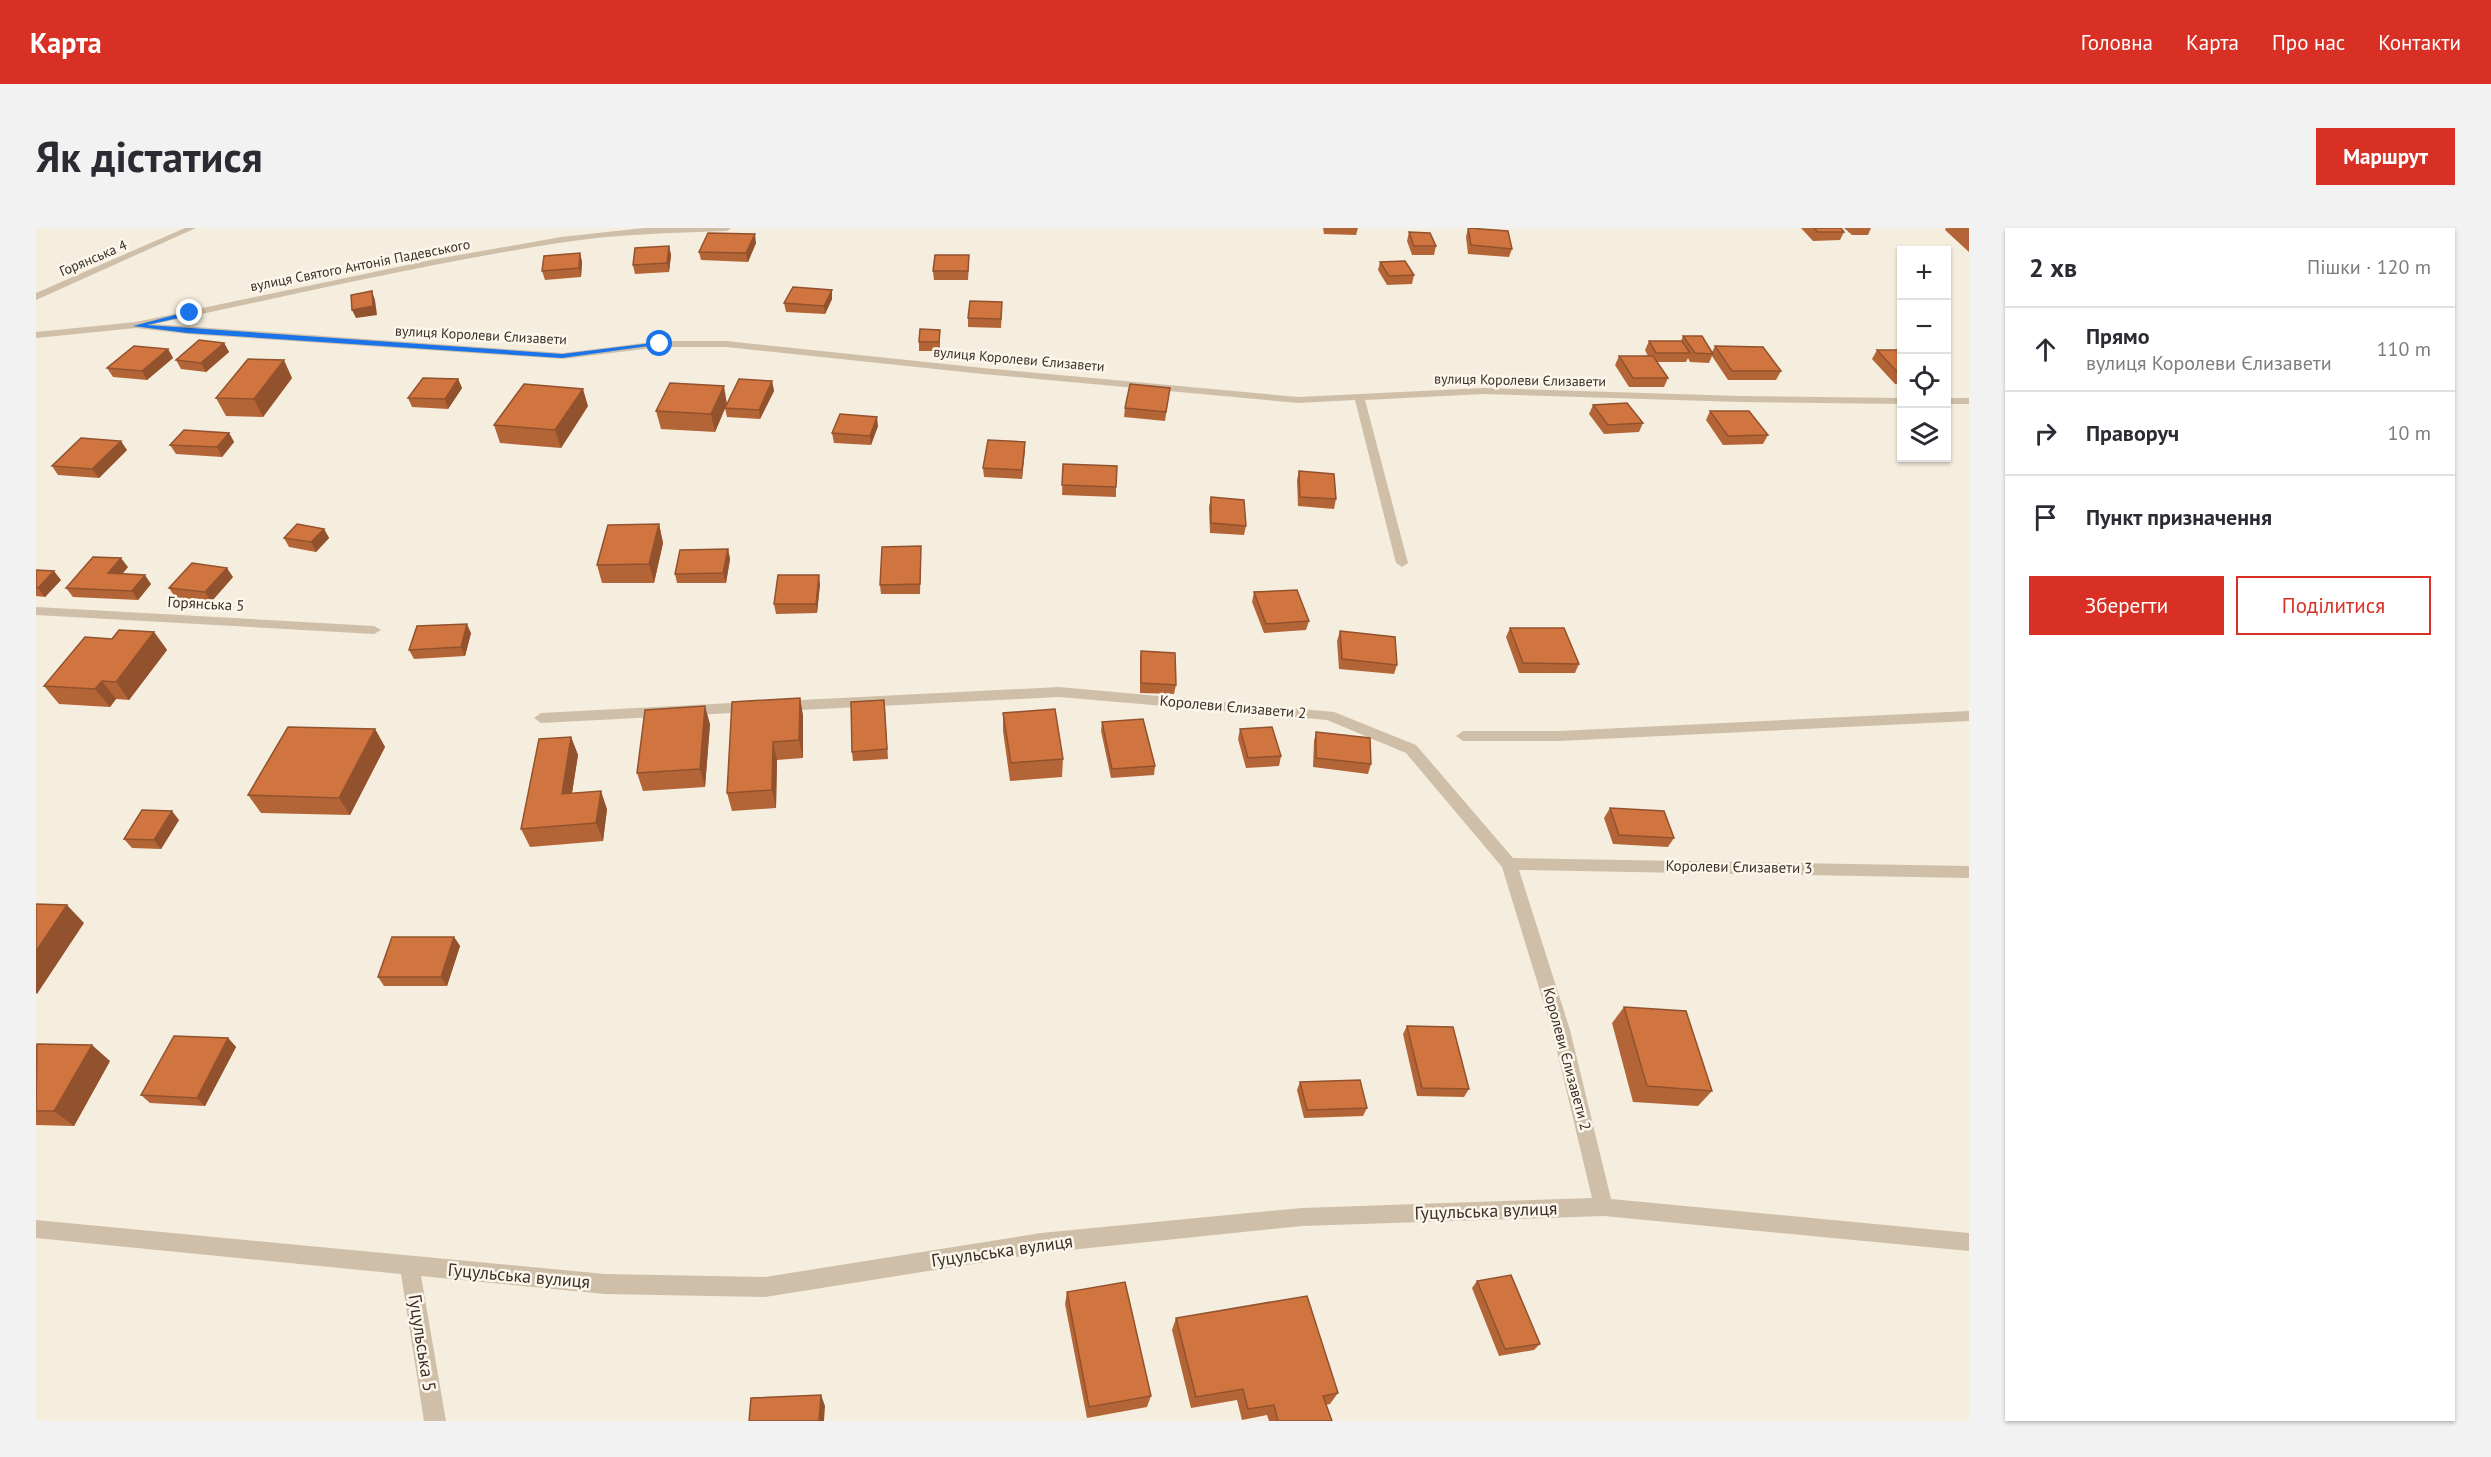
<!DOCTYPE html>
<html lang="uk">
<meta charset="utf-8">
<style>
body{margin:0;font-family:"PT Sans",sans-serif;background:#f2f2f3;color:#2b2b33}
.controls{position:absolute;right:18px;top:18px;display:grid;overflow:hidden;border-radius:0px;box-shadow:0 2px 4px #0004}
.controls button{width:54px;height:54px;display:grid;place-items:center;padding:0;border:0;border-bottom:2px solid #e1e1e2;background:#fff;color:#2b2b33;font:30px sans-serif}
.stop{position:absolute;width:18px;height:18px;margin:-14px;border:4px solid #1a73e8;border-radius:50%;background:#fff}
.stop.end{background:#1a73e8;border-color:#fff;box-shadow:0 2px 6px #0008}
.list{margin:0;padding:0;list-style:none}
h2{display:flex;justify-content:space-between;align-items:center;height:78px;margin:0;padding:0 24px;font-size:26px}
h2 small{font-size:20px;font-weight:400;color:#7c7c81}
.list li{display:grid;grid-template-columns:39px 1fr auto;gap:18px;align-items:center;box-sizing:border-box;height:84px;padding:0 24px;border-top:2px solid #e1e1e2}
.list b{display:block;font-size:22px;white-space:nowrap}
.list p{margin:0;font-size:20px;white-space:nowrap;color:#7c7c81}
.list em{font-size:20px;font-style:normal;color:#7c7c81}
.actions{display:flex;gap:12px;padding:18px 24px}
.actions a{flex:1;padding:14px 0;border:2px solid #d93025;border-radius:0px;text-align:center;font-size:21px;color:#d93025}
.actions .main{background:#d93025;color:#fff}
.icon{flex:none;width:33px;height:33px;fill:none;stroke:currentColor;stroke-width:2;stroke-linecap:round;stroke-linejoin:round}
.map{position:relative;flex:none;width:1933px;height:1193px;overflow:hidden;border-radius:0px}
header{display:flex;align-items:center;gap:36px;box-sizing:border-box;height:84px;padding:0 30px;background:#d93025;color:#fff}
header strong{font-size:28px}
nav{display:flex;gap:33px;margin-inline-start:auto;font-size:21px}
.intro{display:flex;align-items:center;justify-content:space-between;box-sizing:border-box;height:144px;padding:0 36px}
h1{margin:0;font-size:42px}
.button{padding:15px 27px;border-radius:0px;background:#d93025;color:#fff;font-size:21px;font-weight:700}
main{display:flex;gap:36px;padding:0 36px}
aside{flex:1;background:#fff;border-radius:0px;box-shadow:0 2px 4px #0004}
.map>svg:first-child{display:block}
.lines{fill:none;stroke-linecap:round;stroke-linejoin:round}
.minor{fill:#cfbfa8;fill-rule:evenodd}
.wall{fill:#b46537}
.shaded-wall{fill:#92522d}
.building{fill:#d17540;stroke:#92522d;stroke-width:1.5}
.route{fill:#1a73e8}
.labels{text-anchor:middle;stroke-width:5;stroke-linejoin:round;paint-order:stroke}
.far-street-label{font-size:14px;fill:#3b3129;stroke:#fcf6eb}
.street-label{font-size:15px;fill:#3b3129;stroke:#fcf6eb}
.near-street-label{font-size:18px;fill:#3b3129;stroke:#fcf6eb}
</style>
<header>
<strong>Карта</strong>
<nav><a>Головна</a><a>Карта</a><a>Про нас</a><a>Контакти</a></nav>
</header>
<div class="intro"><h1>Як дістатися</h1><a class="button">Маршрут</a></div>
<main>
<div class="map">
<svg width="1933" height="1193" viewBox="0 0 1933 1193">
<rect width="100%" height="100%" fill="#f5edde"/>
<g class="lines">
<path class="minor" d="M149,0H160L0,72V65Z
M608,0H695L691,3C635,5 579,6 523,15C387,36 253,68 118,96L527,125L624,113H690L947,140L1262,169L1447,160L1704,168L1866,170V176L1704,174L1447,166L1329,172L1372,335L1366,339L1360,335L1319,172L1262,175L947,146L690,119H624L527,131L151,106L100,100L0,110V104L100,94L395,32L525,9Z
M1910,170H1933V176H1910Z
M0,379L338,398L345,402L338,406L0,387Z
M1023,459L1298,484L1380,517L1477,630L1933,638V650L1483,642L1534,802L1575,971L1933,1005V1023L1568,988L1266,998L1005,1025L729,1069L569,1066L385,1048L410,1193H388L365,1046L0,1010V992L569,1046L729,1049L1005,1005L1266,980L1556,970L1516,802L1466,639L1370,525L1291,492L1023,469L745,483L738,478L745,473Z
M715,474L722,479L715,484L505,495L498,490L505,485Z
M1933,483V493L1523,513H1427L1420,508L1427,503H1523Z"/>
</g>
<path class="wall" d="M1287,0H1322L1320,7L1288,6Z
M1432,0L1476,21L1473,29L1432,26L1430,9Z
M1765,0H1805L1808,4L1804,12L1777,13Z
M1808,0H1835L1832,7H1816Z
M1910,0H1933V24L1909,2Z
M1373,4L1400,18L1398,27H1376L1371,13Z
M720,15L712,34L665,32L663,24Z
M633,18L635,27L633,44L599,46L597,37Z
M544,25L546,34L545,49L509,52L506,43Z
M1344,34L1378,47L1376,56L1351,57L1342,42Z
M933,36L932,52H898L897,43Z
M796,62V71L789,86L750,84L748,75Z
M966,83L965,100L932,99V90Z
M904,102V123H883V114Z
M1647,108L1676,124L1679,118L1745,143L1740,152H1692L1676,128L1673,135L1654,134L1652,130L1650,134H1621L1632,150L1628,159H1593L1579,137L1583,128H1612L1609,122L1613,113H1645Z
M188,115L193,124L170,144L145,141L140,132Z
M132,121L137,130L111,152L77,149L71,140Z
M1841,122H1866V156H1859L1836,131Z
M256,150L227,189L190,188L180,170Z
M422,151L426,160L412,181L376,179L372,170Z
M736,153L738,163L724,191L691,189L689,180L679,204L625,201L620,183L691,175Z
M1134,160L1129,193L1088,189L1089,180Z
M1557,177L1607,195L1603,204L1568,206L1553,186Z
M552,178L525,220L464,215L458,197Z
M1674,183L1732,207L1727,216L1687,217L1670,192Z
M842,198L835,217L798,215L796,205Z
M193,205L198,214L186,229L140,226L134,217Z
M989,214L986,251L948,249L947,240Z
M91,222L63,250L22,247L16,238Z
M1027,236L1080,259V269L1026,267Z
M1263,243L1300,271L1298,281L1262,278L1261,252Z
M1175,269L1210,298L1208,307L1174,305L1173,279Z
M623,296L627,315L618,355H566L561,337Z
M288,301L293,310L280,324L253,319L248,310Z
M692,321L694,331L690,355H641L639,346Z
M885,328L884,366H845L844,357Z
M92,339L86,346L115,356L102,372L37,369L30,360Z
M0,342L25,352L9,369L0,368Z
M197,349L175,374L139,369L133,360Z
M784,356L781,385L740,386L738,376Z
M1218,364L1273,393L1270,402L1228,405L1216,374Z
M1474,400L1543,436L1539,445H1483L1470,409Z
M1304,403L1361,437L1358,446L1303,441L1301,413Z
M118,404L131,422L93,472L80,471L74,479L23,476L8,458L76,411Z
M435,405L429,428L378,431L373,422Z
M1105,423L1140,457L1138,466L1104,465V432Z
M764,470L767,488V530L741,532L740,580L696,583L691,565Z
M849,481L852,531L817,533L816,524Z
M967,485L1027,531L1026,549L974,553L967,503Z
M1066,494L1119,538L1118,547L1075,550L1065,503Z
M674,496L669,559L607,563L601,545Z
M339,501L349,519L314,587L225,585L212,567Z
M1204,501L1245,528L1243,538L1210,540L1202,511Z
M1280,504L1335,536L1332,546L1277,539L1278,513Z
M535,509L542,527L536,565L571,581L567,613L494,619L485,601Z
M1574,580L1638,610L1632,619L1577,616L1568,590Z
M143,592L125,621L96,620L88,611Z
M418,709L424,718L411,758H348L342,749Z
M1588,779L1676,863L1662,878L1597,874L1576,795Z
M1371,798L1433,861L1428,869L1381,868L1367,806Z
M192,810L200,819L169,878L114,875L105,867Z
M0,817L74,833L38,898L0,897Z
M1264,854L1331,880L1327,888L1268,890L1261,862Z
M1441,1053L1504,1116L1498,1122L1463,1128L1436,1060Z
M1031,1064L1115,1168L1111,1179L1051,1190L1029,1076Z
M1140,1090L1302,1165L1294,1176L1290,1177L1296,1193H1233L1231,1187L1206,1192L1201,1172L1155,1180L1136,1102Z"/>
<path class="shaded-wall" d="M719,6L720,15L712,34L710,25Z
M633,18L635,27L633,44L631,35Z
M544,25L546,34L545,49L543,40Z
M796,62V71L789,86L788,78Z
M336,63L339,72L341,87L320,90L316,82Z
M188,115L193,124L170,144L165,135Z
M132,121L137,130L111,152L106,143Z
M248,132L256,150L227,189L218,171Z
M422,151L426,160L412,181L409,171Z
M736,153L738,163L724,191L723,182Z
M688,158L691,176L679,204L675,186Z
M547,161L552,178L525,220L519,202Z
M841,189L842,198L835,217L834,208Z
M193,205L198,214L186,229L181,219Z
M85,213L91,222L63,250L56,241Z
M989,214V223L986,251V242Z
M623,296L627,315L618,355L613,336Z
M288,301L293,310L280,324L275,314Z
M692,321L694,331L690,355L687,345Z
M85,330L92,339L79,355L72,345Z
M191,340L197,349L175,374L169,364Z
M18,343L25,352L9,369L2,360Z
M109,347L115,356L102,372L96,363Z
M783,347L784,356L781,385L780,376Z
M431,396L435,405L429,428L425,419Z
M118,404L131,422L93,472L80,454Z
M66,453L80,471L74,479L59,461Z
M764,470L767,488V530L763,512Z
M669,478L674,496L669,559L664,541Z
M339,501L349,519L314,587L303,570Z
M535,509L542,527L533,584L526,566Z
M737,514L741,532L740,580L736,562Z
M565,563L571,581L567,613L560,595Z
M136,583L143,592L125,621L118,612Z
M31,677L48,695L1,766L0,765V723Z
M418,709L424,718L411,758L405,749Z
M192,810L200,819L169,878L161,870Z
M56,817L74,833L38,898L18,883Z
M785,1167L789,1178L788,1193H783Z"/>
<path class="building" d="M1432,0L1472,3L1476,21L1435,17Z
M1778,0H1805L1808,4H1782Z
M1373,4L1394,5L1400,18H1378Z
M672,5L719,6L710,25L663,24Z
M633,18L631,35L597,37L599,20Z
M544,25L543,40L506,43L508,28Z
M899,27H933L932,43H897Z
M1369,33L1378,47L1353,48L1344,34Z
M757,59L796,62L788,78L748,75Z
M336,63L337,78L316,82L315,67Z
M934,73L966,74L965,91L932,90Z
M884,101L904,102L903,114H883Z
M1647,108H1666L1677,126L1659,125Z
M163,112L188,115L165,135L140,132Z
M1613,113H1646L1654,125H1620Z
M98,118L132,121L106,143L71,140Z
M1679,118L1727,119L1745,143H1696Z
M1841,122H1866V147H1864Z
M1583,128H1617L1632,150H1597Z
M212,131L248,132L218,171L180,170Z
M387,150L422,151L409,171L372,170Z
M703,151L736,153L723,182L689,180Z
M634,155L688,158L675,186L620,183Z
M488,156L547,161L519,202L458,197Z
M1094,156L1134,160L1130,184L1089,180Z
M1591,175L1607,195L1572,197L1557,177Z
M1674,183H1713L1732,207L1692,208Z
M804,186L841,189L834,208L796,205Z
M148,202L193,205L181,219L134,217Z
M45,210L85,213L56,241L16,238Z
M952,212L989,214L986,242L947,240Z
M1027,236L1081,238L1080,259L1026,257Z
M1263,243L1298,246L1300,271L1264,269Z
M1175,269L1208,272L1210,298L1175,295Z
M261,296L288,301L275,314L248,310Z
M623,296L613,336L561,337L572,297Z
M885,318L884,356L844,357L846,319Z
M692,321L687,345L639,346L644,322Z
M57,329L85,330L72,345L109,347L96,363L30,360Z
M156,335L191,340L169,364L133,360Z
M0,342L18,343L2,360L0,359Z
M742,347H783L780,376H738Z
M1261,362L1273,393L1230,396L1218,364Z
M431,396L425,419L373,422L381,398Z
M1474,400H1528L1543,436L1487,435Z
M83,402L118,404L80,454L66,453L59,461L8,458L49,409L76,411Z
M1304,403L1359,409L1361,437L1306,431Z
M1105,423L1139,425L1140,457L1105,455Z
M764,470L763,512L737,514L736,562L691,565L696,474Z
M848,472L851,521L816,524L815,474Z
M669,478L664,541L601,545L609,482Z
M1019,481L1027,531L975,535L967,485Z
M1107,491L1119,538L1076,541L1066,494Z
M252,499L339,501L303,570L212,567Z
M1236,499L1245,528L1212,530L1204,501Z
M1280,504L1334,510L1335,536L1280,530Z
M535,509L526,566L565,563L560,595L485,601L503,511Z
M1574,580L1628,583L1638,610L1583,607Z
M106,582L136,583L118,612L88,611Z
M0,676L31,677L0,723Z
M356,709H418L405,749H342Z
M1588,779L1650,783L1676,863L1611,858Z
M1371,798L1417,799L1433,861L1386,860Z
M138,808L192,810L161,870L105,867Z
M1,816L56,817L18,883H0Z
M1324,852L1331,880L1271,882L1264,854Z
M1475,1047L1504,1116L1469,1121L1441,1053Z
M1089,1054L1115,1168L1053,1179L1031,1064Z
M1271,1068L1302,1165L1287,1168L1296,1193H1242L1238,1177L1212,1181L1207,1161L1160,1169L1140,1090Z
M785,1167L783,1193H713L715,1170Z"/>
<path class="route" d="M154,83L156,87L111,97L526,126L624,114L627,116L526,130L151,105L97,98Z"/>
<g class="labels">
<g class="far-street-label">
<text transform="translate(57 30) rotate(-23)" y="5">Горянська 4</text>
<text transform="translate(324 37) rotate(-11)" y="5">вулиця Святого Антонія Падевського</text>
<text transform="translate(445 107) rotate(3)" y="5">вулиця Королеви Єлизавети</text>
<text transform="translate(983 131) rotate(5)" y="5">вулиця Королеви Єлизавети</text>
<text transform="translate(1484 152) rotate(1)" y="5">вулиця Королеви Єлизавети</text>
</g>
<g class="street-label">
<text transform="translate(170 376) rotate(3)" y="5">Горянська 5</text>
<text transform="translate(1197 479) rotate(5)" y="5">Королеви Єлизавети 2</text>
<text transform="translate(1703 639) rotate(1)" y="5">Королеви Єлизавети 3</text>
<text transform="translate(1531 831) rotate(75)" y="5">Королеви Єлизавети 2</text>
</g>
<g class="near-street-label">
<text transform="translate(1450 983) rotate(-2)" y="6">Гуцульська вулиця</text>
<text transform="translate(966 1023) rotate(-8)" y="6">Гуцульська вулиця</text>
<text transform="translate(483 1048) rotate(5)" y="6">Гуцульська вулиця</text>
<text transform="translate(386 1115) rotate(81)" y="6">Гуцульська 5</text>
</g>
</g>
</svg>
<div class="controls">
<button>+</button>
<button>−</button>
<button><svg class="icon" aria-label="locate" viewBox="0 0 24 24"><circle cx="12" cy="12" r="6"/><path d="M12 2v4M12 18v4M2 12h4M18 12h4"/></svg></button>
<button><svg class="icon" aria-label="layers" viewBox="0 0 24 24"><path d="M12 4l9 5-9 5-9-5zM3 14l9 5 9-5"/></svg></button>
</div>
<div class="stop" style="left:624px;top:116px"></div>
<div class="stop end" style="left:154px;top:85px"></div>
</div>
<aside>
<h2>2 хв<small>Пішки · 120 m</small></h2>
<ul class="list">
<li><svg class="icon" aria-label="ahead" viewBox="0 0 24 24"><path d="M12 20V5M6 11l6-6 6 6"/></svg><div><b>Прямо</b><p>вулиця Королеви Єлизавети</p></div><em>110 m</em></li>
<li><svg class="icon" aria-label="right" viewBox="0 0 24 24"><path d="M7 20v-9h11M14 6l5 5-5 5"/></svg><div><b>Праворуч</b></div><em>10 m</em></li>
<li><svg class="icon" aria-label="arrive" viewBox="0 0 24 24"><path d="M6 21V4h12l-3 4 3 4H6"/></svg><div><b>Пункт призначення</b></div></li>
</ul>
<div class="actions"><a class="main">Зберегти</a><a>Поділитися</a></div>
</aside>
</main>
